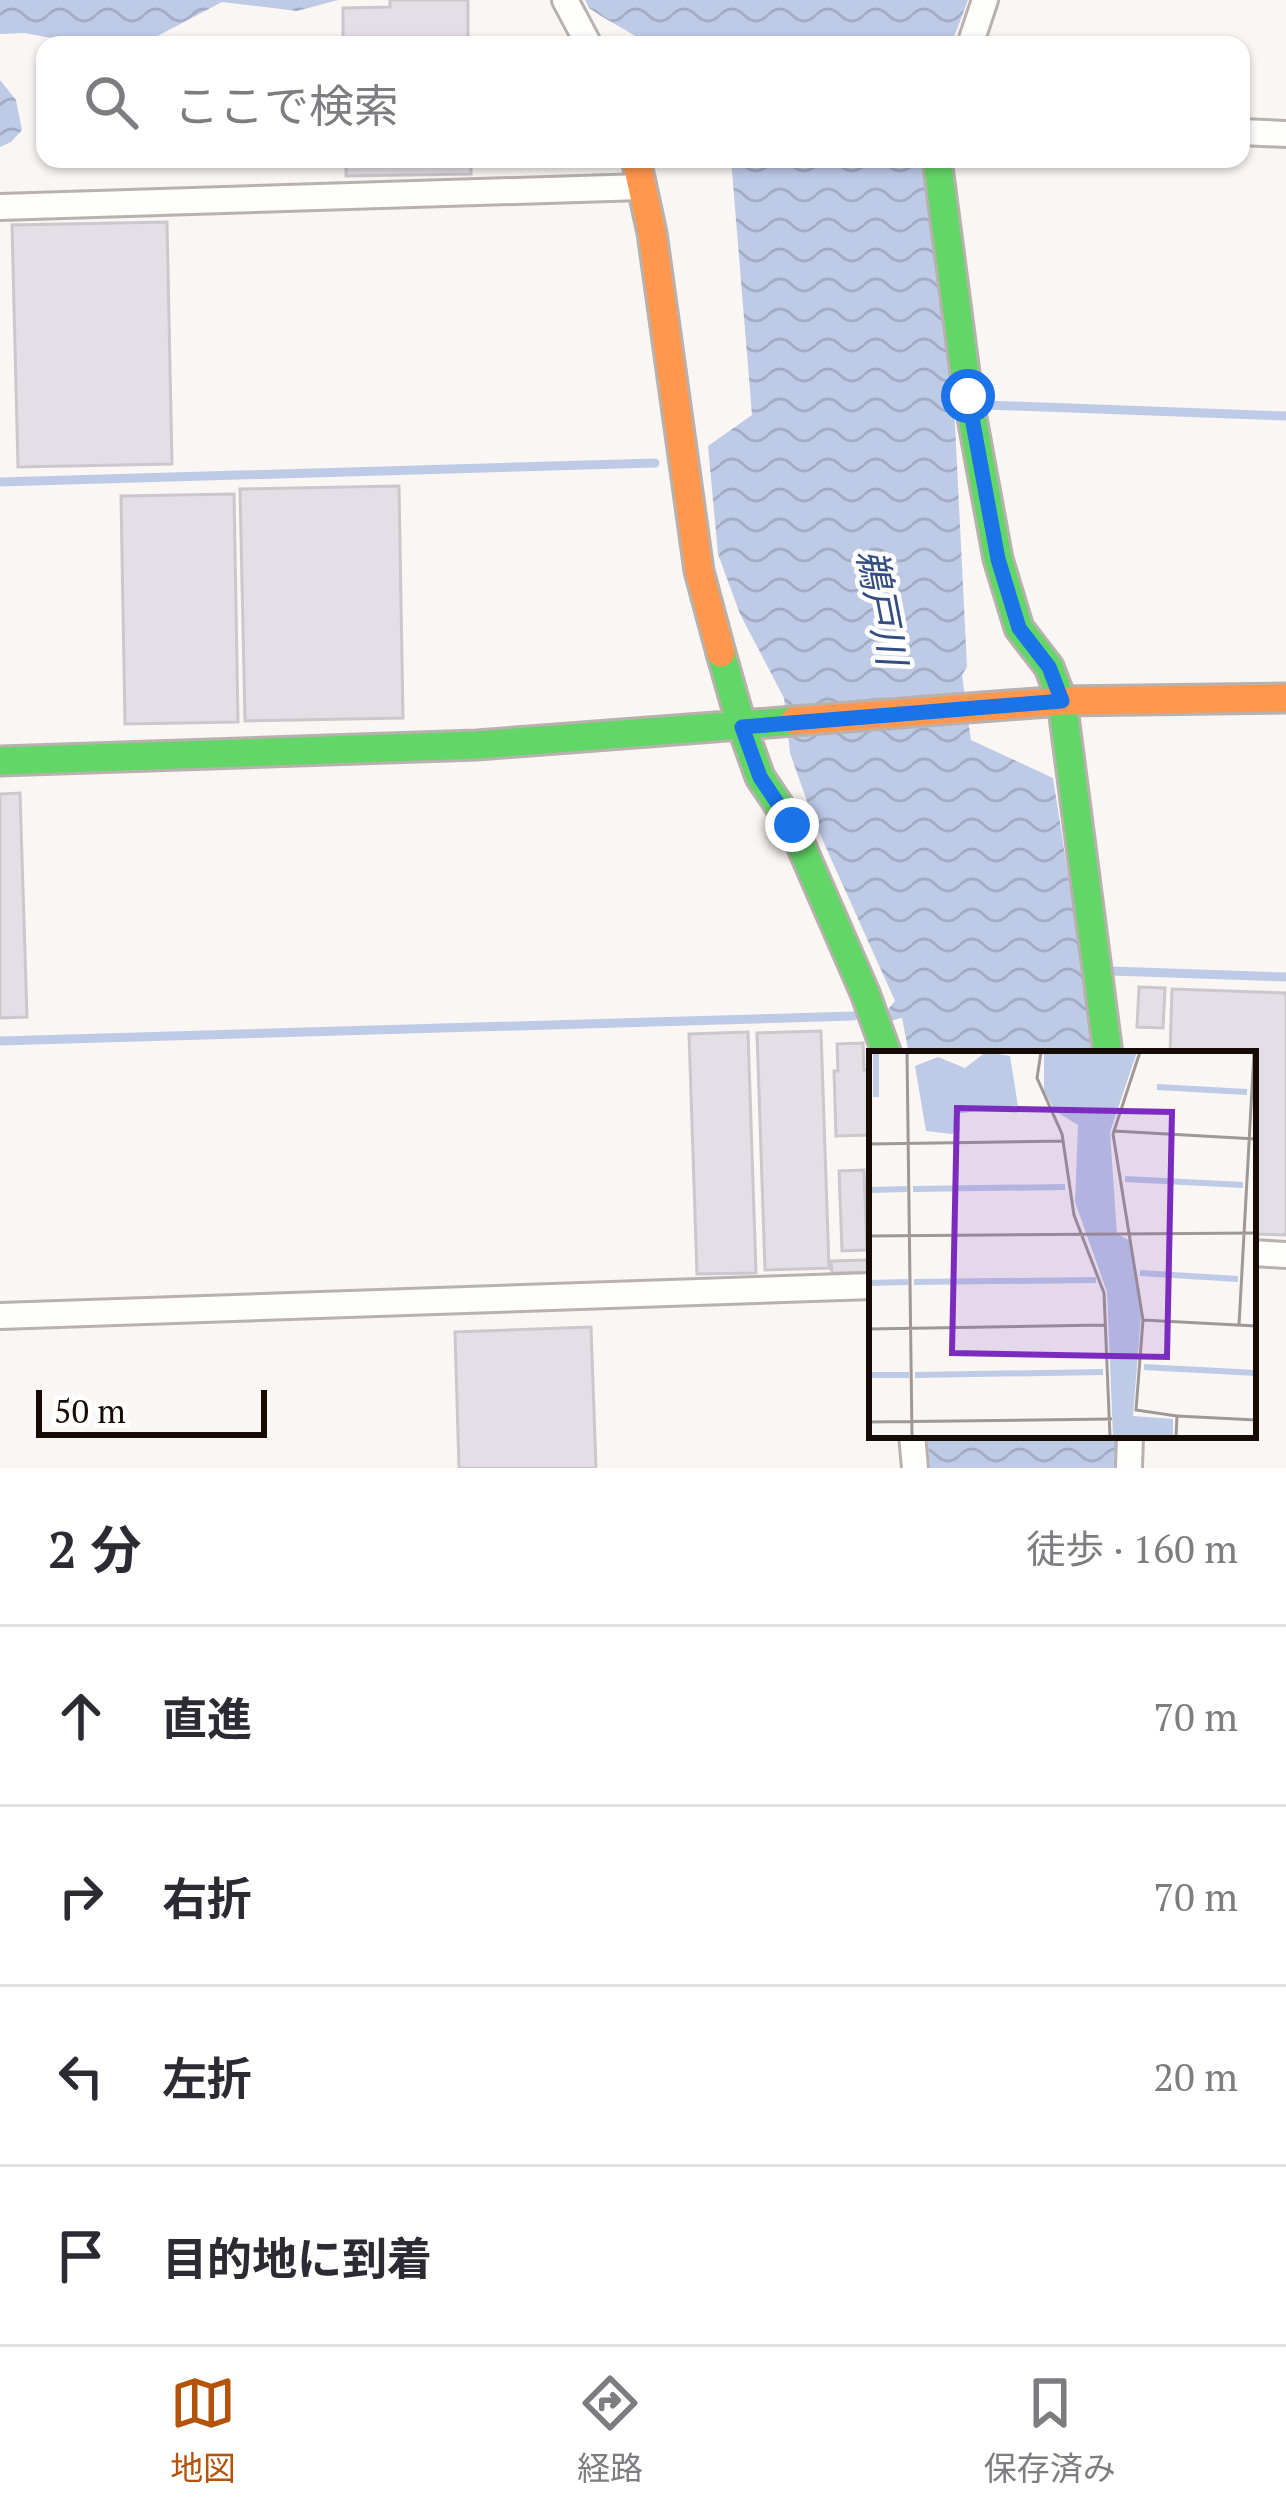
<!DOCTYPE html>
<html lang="ja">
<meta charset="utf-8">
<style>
body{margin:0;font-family:"PT Serif","Noto Sans JP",serif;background:#f2f2f3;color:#2b2b33}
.scale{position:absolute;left:36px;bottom:30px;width:231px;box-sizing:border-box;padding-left:12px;border:6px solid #170b06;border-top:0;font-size:33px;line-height:42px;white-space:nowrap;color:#170b06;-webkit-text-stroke:9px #fff;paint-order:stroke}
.stop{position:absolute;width:36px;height:36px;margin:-27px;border:9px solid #1a73e8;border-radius:50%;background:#fff}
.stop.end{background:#1a73e8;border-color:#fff;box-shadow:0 3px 12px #0008}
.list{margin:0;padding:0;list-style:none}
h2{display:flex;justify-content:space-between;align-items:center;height:156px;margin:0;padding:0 48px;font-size:51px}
h2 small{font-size:39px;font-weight:400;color:#7c7c81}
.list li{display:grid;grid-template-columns:78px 1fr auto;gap:36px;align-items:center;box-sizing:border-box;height:180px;padding:0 48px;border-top:3px solid #e1e1e2}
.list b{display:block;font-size:45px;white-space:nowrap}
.list em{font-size:39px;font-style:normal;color:#7c7c81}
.icon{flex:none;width:66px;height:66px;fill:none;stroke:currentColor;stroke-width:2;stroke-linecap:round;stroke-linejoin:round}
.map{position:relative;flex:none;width:1286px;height:1468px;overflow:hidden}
.search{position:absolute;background:#fff;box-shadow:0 3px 9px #0004;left:36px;right:36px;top:36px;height:132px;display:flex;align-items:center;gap:30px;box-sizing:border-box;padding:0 42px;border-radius:24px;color:#7c7c81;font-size:45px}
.sheet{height:876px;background:#fff}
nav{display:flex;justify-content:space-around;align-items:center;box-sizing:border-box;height:168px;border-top:3px solid #e1e1e2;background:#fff;font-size:33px;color:#7c7c81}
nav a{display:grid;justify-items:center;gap:6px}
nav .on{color:#b45309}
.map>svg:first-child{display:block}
.water{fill:url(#water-waves)}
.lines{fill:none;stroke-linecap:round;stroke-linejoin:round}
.stream{stroke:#bdcbe7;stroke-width:9}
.building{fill:#e4dfe7;stroke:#cbc7cc;stroke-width:3}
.street-casing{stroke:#b9b1ad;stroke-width:30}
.fast-casing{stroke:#b9b1ad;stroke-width:33}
.slow-casing{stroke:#b9b1ad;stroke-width:33}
.street{stroke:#fefefd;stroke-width:24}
.fast{stroke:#63d668;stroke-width:27}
.slow{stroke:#ff974d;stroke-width:27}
.route{stroke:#1a73e8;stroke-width:15}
.labels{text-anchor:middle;stroke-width:9;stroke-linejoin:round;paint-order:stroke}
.water-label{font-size:39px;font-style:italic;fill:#344d83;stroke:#fff}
.inset-river{fill:none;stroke:#bdcbe7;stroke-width:6}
.inset-road{fill:none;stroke:#9f9895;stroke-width:3}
.view{fill:#7b2cbf;fill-opacity:0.15;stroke:#7b2cbf;stroke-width:6}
.inset-edge{fill:none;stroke:#170b06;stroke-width:6}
</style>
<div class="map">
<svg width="1286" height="1468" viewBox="0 0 1286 1468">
<defs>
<pattern id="water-waves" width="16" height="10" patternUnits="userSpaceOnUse" patternTransform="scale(3)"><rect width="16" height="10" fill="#bdcbe7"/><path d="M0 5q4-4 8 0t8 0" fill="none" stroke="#a2adc5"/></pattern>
</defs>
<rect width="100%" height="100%" fill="#faf6f4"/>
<path class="water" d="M0,0H338L297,11L222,2L148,41L57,39L24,33L0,34Z
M585,0H968L951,45H651L601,16L589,8Z
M0,80L16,100L22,130L11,142L0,147Z
M731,159H923L954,405L967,667L962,675L971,740L1053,778L1096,1054H909L902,1018L889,1021L885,1013L895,1001L814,821L790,753L784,698L740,614L718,554L708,446L752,415Z
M927,1435H1119L1118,1468H930Z"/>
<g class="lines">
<path class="stream" d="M987,405L1286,416
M0,482L655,463
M1111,971L1286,977
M0,1041L854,1016"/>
</g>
<path class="building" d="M390,0H468V45H343V8L390,7Z
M346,159H471V174L346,176Z
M167,222L172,464L18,467L12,225Z
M399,486L403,718L245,721L240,489Z
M234,494L238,722L125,724L121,496Z
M20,793L27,1017L0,1018V794Z
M1139,987L1165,988L1163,1028L1137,1027Z
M1172,989L1286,993V1235L1253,1234V1054H1170Z
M821,1031L829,1268L765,1270L757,1033Z
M748,1032L756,1273L697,1274L689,1034Z
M863,1043L864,1070H870L872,1135L836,1136L834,1071H838L837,1044Z
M864,1170L867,1250L842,1251L839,1171Z
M867,1260L868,1272L832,1273L831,1261Z
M591,1327L596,1468H459L455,1332Z"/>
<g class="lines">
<defs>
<path id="street" d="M565,0L589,45
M970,45L985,0
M1241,132L1286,134
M0,207L642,187
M1253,1253L1286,1255
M0,1316L872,1286
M912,1435L915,1468
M1129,1468L1130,1435"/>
<path id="fast" d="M937,159L968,396L998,559L1019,628L1049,667L1062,701L1108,1054
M721,653L742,727L760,777L792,825L865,993L887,1054
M0,761L477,745L794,721"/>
<path id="slow" d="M636,159L652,233L699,571L721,653
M794,721L1062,701L1286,698"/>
</defs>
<use href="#street" class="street-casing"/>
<use href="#fast" class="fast-casing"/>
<use href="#slow" class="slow-casing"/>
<use href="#street" class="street"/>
<use href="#fast" class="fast"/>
<use href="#slow" class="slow"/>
</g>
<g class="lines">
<path class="route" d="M792,825L760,777L742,727L1062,701L1049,667L1019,628L998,559L968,396"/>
</g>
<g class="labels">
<g class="water-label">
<text transform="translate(882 607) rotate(79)" y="14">鵜戸川</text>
</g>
</g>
<g transform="translate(869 1051)">
<rect width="387" height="387" fill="#faf6f4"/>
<path d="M117,1L141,5L149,55L85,63L91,79L83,83L57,80L46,15L69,6L96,17ZM175,1H268L241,81L248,183L262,190L272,266L264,365L304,368V386H244L238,241L206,151L209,74L186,60L175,40Z" fill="#bdcbe7"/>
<path class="inset-river" d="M288,36L378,41M7,46V1M256,128L374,134M44,138L196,136M0,139L38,138M271,222L369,228M45,231L227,229M0,232L39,231M275,316L387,322M0,324H40M46,324L234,321"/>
<path class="inset-road" d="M38,1L43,386M172,1L168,27L193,83L205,164L235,242L241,386M271,1L244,83L274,269L267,359L308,365L307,386M245,80L387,88M0,93L195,90M0,185L387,182M274,269L387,275M370,274L385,1M0,278L235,274M308,365L387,369M0,371L243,368"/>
<path class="view" d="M88,57L303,61L298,306L83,302Z"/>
<rect width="387" height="387" class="inset-edge"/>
</g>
</svg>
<div class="scale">50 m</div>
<div class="stop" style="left:968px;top:396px"></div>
<div class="stop end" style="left:792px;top:825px"></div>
<div class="search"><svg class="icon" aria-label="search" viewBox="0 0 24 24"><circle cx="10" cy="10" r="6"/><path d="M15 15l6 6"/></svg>ここで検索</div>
</div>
<section class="sheet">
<h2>2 分<small>徒歩 · 160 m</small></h2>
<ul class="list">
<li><svg class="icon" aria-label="ahead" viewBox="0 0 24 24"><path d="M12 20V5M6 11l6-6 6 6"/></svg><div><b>直進</b></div><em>70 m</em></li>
<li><svg class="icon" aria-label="right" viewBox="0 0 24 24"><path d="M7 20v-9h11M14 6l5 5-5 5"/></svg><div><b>右折</b></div><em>70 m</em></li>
<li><svg class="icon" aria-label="left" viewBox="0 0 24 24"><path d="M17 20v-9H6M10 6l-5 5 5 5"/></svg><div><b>左折</b></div><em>20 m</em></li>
<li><svg class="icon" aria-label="arrive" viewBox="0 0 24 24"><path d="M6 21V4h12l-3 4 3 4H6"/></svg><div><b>目的地に到着</b></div></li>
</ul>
</section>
<nav>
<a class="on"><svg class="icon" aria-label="map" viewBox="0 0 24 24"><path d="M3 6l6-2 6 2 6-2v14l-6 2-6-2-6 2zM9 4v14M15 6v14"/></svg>地図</a>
<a><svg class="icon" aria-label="directions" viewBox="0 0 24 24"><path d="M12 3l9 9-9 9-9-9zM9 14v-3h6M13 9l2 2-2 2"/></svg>経路</a>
<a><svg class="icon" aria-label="saved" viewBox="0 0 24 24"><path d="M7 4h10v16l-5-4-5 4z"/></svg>保存済み</a>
</nav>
